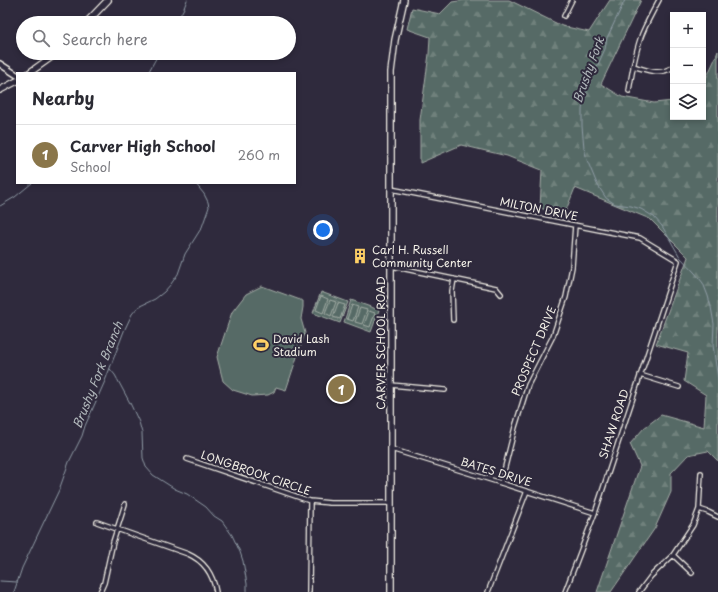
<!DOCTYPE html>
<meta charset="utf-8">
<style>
body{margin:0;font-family:"Playpen Sans",sans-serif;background:#f2f2f3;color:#2b2b33}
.controls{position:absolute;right:12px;top:12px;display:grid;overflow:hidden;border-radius:0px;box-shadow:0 2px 6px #0003}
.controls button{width:36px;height:36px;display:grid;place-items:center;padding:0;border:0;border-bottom:1px solid #e1e1e2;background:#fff;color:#2b2b33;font:20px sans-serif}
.you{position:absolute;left:323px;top:230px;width:14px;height:14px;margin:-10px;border:3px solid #fff;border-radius:50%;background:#1a73e8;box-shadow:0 0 0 6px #1a73e833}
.badge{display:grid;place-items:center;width:26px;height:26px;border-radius:50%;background:#8a764a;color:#fff;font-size:13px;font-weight:700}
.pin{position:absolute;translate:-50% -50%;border:2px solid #fff;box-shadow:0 1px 4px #0006}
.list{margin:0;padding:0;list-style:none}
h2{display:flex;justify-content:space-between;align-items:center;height:52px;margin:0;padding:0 16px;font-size:17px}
h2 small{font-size:13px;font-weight:400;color:#7c7c81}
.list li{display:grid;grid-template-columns:26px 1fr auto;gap:12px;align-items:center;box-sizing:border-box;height:60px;padding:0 16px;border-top:1px solid #e1e1e2}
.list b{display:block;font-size:15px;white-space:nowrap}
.list p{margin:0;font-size:13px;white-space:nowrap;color:#7c7c81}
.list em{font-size:13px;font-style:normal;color:#7c7c81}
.icon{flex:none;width:22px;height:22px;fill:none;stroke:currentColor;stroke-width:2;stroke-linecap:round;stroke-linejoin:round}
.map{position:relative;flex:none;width:718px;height:592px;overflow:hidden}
.search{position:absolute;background:#fff;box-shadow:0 2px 6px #0003;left:16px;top:16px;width:280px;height:44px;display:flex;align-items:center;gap:10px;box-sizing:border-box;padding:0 14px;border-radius:22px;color:#7c7c81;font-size:15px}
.panel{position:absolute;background:#fff;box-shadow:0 2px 6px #0003;left:16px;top:72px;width:280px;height:112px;border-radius:0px}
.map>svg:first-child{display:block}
.forest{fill:url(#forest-firs);stroke:#a5aea7}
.park{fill:url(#park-crowns);stroke:#a5aea7}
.pitch{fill:#566b66;stroke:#a5aea7}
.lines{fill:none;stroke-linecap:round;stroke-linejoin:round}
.stream{stroke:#909ca6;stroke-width:1}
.street-casing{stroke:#f4f1e8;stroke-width:6}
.secondary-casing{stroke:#f4f1e8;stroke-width:8}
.primary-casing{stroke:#f4f1e8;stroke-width:8}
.street{stroke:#2f2a3d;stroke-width:3.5}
.secondary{stroke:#2f2a3d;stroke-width:5}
.primary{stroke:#2f2a3d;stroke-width:5.5}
.labels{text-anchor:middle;stroke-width:4;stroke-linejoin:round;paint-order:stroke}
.street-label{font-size:11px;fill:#f4f1e8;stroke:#2f2a3d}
.poi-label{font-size:11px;fill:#f4f1e8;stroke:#2f2a3d;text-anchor:start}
.water-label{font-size:12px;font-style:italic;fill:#b2b9bc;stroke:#2f2a3d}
</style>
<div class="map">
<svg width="718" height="592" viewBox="0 0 718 592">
<defs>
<pattern id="forest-firs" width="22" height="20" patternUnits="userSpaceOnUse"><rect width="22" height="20" fill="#566b66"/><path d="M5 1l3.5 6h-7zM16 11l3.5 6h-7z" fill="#6f817c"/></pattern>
<pattern id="park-crowns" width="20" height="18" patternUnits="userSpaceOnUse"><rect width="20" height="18" fill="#566b66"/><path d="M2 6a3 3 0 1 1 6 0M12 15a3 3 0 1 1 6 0" fill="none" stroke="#6f817c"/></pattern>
</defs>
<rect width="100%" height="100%" fill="#2f2a3d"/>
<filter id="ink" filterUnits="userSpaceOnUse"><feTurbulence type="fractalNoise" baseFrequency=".025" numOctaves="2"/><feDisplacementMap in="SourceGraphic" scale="8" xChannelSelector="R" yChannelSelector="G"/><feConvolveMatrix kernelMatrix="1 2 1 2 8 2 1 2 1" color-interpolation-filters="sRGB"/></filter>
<g filter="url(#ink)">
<path class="forest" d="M465,0H509L562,26L589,32L610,0H641L601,84L622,97L654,103L673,101V117H703V85L715,59L718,51V461L708,451L688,455L671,473V492L655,528L611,592H597L640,466L630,444L644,428L661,415L704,427L706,395L684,381L688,353L656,344L688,257L650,219L575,188L564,215L540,208L542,170L507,156L461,145L420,163V120L429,54L430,37L407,29L412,8L440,14L452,2Z"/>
<path class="park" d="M321,292L348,302L340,323L313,313Z
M351,300L379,310L371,332L344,322Z"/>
<path class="pitch" d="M262,286L303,301V307L301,319L305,333L286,390L276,387L274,392L268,395L252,396L233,390L223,381L217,357L232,312L246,294Z
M321,296L328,299L323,313L316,310Z
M330,300L336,302L331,316L325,313Z
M338,303L345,305L340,319L333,317Z
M352,305L358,307L353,321L347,319Z
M360,308L367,310L362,324L355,322Z
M369,311L375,313L370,327L364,325Z"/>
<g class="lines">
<path class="stream" d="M625,0L607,38L605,49L590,82L583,102L582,110V126L584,148L587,160L597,184L606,198L615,204L631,206L641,209L654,217L662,226L680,257L695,273L703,283L708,296L711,307L714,324L713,345L718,380
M176,23L184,8L187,0
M148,73L159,53
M0,206L15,197L32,183
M110,369L115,375L130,403L139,422L142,433L143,458L146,467L153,475L175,489L187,494L206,507L214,516L222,521L232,535L240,552L243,561L247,584V592
M0,581L17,582
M14,592L22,568L59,490L69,462L82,436L85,426L105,381L124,331L132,314L138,307L155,299L164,292L171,284L178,274L185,254L202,227L209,207L208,202L204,194L195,183"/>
<defs>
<path id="street" d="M564,16L572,0
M633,66C647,70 659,76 673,67
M629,91C632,72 635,52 642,34C647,22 653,11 659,0
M391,189L640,238L678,261L595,513L565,592
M391,266L496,288L501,294
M453,320L452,291L454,279
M640,375L679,387
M391,385L445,390
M391,449L501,483L595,513
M187,459L310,501L330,503H391
M501,483L515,427L528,385L553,336L566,297L572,267L575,225
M699,509L708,512L718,517
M97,522L188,554C204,561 213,574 216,592
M673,555L692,573
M100,592L104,583L113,542L125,504
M309,592L310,501
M488,592L527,491
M639,592L651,576L673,555L693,525L699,509L701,473"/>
<path id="secondary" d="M0,64L17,75"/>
<path id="primary" d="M86,23L108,0
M29,73L57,53
M0,90L17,81
M391,592V72L395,40L404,0"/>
</defs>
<use href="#street" class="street-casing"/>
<use href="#secondary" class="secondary-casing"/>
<use href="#primary" class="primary-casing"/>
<use href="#street" class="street"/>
<use href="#secondary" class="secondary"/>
<use href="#primary" class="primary"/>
</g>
</g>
<defs>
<symbol id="building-bare" viewBox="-9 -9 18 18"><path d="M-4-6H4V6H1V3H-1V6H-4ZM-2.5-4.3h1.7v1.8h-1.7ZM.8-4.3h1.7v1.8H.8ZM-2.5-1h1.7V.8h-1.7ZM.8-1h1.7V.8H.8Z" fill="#ffd166" stroke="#2f2a3d" stroke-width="2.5" paint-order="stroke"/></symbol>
<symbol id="stadium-bare" viewBox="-9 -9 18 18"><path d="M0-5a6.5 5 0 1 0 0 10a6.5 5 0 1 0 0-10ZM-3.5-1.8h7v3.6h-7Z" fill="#ffd166" stroke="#2f2a3d" stroke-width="2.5" paint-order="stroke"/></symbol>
</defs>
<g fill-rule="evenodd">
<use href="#building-bare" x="349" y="245" width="22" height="22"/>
<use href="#stadium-bare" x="250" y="334" width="22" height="22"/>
</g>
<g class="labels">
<g class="street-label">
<text transform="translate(539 209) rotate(11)" y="4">MILTON DRIVE</text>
<text transform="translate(381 343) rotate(-90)" y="4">CARVER SCHOOL ROAD</text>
<text transform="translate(534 351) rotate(-67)" y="4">PROSPECT DRIVE</text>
<text transform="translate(614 424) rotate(-72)" y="4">SHAW ROAD</text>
<text transform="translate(496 472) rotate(17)" y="4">BATES DRIVE</text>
<text transform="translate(256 473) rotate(19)" y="4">LONGBROOK CIRCLE</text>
</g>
<g class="poi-label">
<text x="372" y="254">Carl H. Russell<tspan x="372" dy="13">Community Center</tspan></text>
<text x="273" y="343">David Lash<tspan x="273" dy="13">Stadium</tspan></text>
</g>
<g class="water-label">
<text transform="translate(589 70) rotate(-70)" y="4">Brushy Fork</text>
<text transform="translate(98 375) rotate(-68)" y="4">Brushy Fork Branch</text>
</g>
</g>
</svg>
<div class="controls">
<button>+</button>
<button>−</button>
<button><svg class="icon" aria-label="layers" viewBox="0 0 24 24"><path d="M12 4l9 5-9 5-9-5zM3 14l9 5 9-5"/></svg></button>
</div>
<div class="you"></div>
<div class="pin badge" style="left:341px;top:389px">1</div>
<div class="search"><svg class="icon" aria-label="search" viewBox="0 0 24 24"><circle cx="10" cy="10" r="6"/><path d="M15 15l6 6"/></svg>Search here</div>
<section class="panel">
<h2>Nearby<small></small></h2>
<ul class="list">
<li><span class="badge">1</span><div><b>Carver High School</b><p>School</p></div><em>260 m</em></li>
</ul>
</section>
</div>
